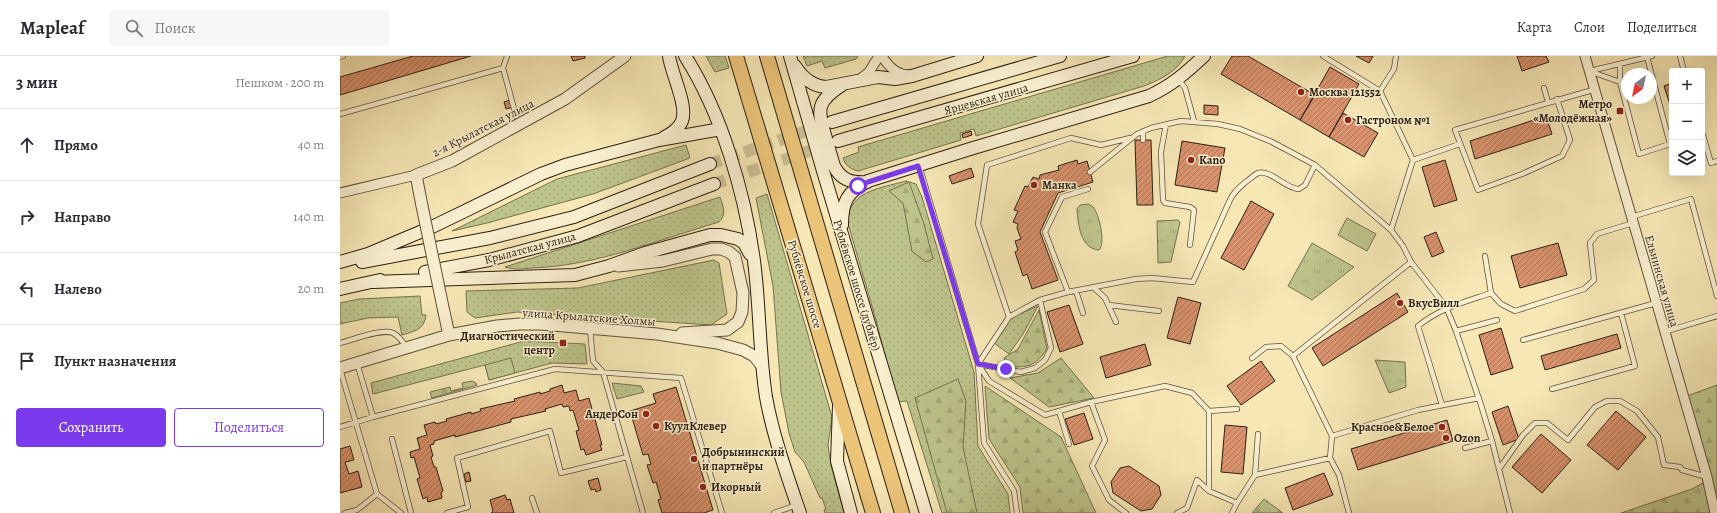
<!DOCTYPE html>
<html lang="ru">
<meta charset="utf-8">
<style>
body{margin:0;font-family:Alegreya,serif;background:#f7f7f7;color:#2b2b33}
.controls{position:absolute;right:12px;top:12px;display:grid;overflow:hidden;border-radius:4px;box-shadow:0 4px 16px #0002}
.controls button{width:36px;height:36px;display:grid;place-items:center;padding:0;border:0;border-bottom:1px solid #e1e1e2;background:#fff;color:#2b2b33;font:20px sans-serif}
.compass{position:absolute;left:1281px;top:12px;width:36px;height:36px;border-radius:50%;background:#fff;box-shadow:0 4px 16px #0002;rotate:213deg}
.stop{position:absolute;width:12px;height:12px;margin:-9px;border:3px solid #7c3aed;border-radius:50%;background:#fff}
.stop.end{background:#7c3aed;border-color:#fff;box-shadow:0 1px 4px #0008}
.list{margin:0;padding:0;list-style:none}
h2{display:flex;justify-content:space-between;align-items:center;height:52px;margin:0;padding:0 16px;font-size:17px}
h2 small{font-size:13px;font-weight:400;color:#7c7c81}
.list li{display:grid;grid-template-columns:26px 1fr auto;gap:12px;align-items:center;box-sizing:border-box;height:72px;padding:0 16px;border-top:1px solid #e1e1e2}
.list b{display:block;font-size:15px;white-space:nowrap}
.list em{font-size:13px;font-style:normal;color:#7c7c81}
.actions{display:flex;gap:8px;padding:12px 16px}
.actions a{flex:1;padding:9px 0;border:1px solid #7c3aed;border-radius:4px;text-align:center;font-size:14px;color:#7c3aed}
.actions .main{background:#7c3aed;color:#fff}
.icon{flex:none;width:22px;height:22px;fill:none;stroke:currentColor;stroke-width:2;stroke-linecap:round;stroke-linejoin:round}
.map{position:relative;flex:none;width:1377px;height:457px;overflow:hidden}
header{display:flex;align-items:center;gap:24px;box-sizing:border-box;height:56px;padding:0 20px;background:#fff;border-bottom:1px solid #e1e1e2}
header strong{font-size:19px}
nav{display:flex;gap:22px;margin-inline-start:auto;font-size:14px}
.search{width:280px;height:36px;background:#f7f7f7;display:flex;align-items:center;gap:10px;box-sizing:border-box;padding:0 14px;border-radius:4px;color:#7c7c81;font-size:15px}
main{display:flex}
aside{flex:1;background:#fff}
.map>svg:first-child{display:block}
.grass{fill:url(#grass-dots);stroke:#75724e}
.forest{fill:url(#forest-firs);stroke:#75724e}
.park{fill:url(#park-tufts);stroke:#75724e}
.garden{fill:#bec58c;stroke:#75724e}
.building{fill:url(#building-hatch);stroke:#2c1f11}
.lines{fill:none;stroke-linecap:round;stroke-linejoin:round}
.secondary-tunnel{stroke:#cebf94;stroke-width:12;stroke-dasharray:12 6;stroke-linecap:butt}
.service-casing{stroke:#5e513a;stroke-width:6}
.minor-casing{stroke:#5e513a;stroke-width:11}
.tertiary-casing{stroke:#5e513a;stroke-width:13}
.secondary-casing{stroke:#2c1f11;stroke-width:14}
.primary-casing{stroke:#2c1f11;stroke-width:16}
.service{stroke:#f9efcf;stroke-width:4.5}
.minor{stroke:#f9efcf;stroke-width:9}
.tertiary{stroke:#f9efcf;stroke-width:11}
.secondary{stroke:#f9efcf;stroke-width:12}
.primary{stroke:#ebc47a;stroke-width:14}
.tertiary-bridge-casing{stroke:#5e513a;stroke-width:13;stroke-linecap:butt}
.tertiary-bridge{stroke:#f9efcf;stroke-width:11}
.route{stroke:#7c3aed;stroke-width:5}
.poi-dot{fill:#8f2418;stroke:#f9efcf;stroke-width:1.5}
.labels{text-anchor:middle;stroke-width:3;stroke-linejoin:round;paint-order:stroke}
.poi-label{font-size:12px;font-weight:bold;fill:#2c1f11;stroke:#f9efcf;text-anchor:start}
.street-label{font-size:12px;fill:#2c1f11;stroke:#f9efcf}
</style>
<header>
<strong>Mapleaf</strong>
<div class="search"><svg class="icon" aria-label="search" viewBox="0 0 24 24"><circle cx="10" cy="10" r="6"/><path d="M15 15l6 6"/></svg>Поиск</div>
<nav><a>Карта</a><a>Слои</a><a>Поделиться</a></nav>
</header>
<main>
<aside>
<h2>3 мин<small>Пешком · 200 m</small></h2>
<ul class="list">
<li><svg class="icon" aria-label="ahead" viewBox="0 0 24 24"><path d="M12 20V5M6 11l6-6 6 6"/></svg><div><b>Прямо</b></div><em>40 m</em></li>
<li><svg class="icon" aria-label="right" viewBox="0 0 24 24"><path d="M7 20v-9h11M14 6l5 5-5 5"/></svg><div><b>Направо</b></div><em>140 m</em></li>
<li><svg class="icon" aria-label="left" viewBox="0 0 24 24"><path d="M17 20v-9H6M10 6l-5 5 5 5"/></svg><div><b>Налево</b></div><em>20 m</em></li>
<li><svg class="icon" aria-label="arrive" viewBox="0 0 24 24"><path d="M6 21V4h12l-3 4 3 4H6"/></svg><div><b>Пункт назначения</b></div></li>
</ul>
<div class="actions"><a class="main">Сохранить</a><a>Поделиться</a></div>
</aside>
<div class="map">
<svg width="1377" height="457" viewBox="0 0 1377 457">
<defs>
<pattern id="grass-dots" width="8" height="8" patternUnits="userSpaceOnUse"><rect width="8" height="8" fill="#bec58c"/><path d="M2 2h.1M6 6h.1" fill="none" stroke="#a3a978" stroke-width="1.8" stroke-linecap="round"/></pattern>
<pattern id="forest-firs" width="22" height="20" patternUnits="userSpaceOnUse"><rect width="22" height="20" fill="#bec58c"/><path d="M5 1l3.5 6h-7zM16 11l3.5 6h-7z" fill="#a3a978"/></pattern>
<pattern id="park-tufts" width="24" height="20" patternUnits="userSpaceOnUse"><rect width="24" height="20" fill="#bec58c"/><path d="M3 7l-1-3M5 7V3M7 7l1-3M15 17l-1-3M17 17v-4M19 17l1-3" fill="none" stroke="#a3a978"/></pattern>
<pattern id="building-hatch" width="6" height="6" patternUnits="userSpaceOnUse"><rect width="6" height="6" fill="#d9926d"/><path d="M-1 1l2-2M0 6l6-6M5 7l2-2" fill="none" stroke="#b07758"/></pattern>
</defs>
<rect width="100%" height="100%" fill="#f6e7b5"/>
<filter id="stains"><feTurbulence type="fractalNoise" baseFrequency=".005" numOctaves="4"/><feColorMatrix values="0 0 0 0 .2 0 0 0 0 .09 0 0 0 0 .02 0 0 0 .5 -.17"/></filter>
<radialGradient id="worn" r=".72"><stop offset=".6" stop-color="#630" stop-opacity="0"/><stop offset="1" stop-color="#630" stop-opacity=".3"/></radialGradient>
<path class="grass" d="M366,0H385L389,12L375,16Z
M463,0H518L516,3L485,12L482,5L467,10Z
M828,0H845C837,16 819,24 804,30L636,80L634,73L620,77L621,84L518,115C510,113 505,109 503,102L519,96L518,91Z
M346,89L350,102L253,138L147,167L112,175L217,123Z
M566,125L576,128L582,141L634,316L638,390L668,438L670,457H602L567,345L556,346L536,264L507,164C511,134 542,132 566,125Z
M427,138L492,361L488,389L491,410L504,457H485L484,454L486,453L482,442H480L464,406L455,396L449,377L441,336L433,230L416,142Z
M380,141C383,150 387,158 379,166C318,184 255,210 192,212C182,213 174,214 165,211Z
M374,204L379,207L387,258L371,269L177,256L135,262L127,256L126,235L238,232Z
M80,240L82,259H86C84,274 75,275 62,279L58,261L28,262L0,268V247L19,243Z
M698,250L683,278L669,298L654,287L670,262Z
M184,285L245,288L247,308L212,307L149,324L145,309L33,338L31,327Z
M272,327L301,330L304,336L277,343Z"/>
<path class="forest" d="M569,126L584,168L593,203L586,206L572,195L563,147L549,135Z
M699,254L707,293C694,311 689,311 668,311L664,302L678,293Z
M721,302L754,342L709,351L670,322L698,317Z
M618,323L626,345L623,391L637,457H607L575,342Z
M132,325L136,327L137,329L92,342L90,336L110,331L111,335L123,332L122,327Z
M1377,329V457H1281L1352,433L1370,423L1347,340Z
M645,330L721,381L756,457H683L680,431L649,383Z
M924,443L943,457H912Z"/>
<path class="park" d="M748,148C750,149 751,149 753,151C759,157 766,188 759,194C740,193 738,167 737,153L740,149Z
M838,164L840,166L831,206L818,207L817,165Z
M972,187L1014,211L972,244L948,230Z
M171,302L175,317L149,324L145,309Z
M1035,304L1065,306L1066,331L1049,337Z"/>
<path class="garden" d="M1007,162L1036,178L1027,195L998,179Z"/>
<path class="building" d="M73,0H131L0,39V21Z
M231,0H245V2L233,5Z
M892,0H908L975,39L960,64L881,18Z
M1016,0H1033L1029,7Z
M1177,0H1206L1209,6L1182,15Z
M990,11L1019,28L989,81L960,64Z
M1332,27V55L1324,30Z
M170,44L173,51L166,53L164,46Z
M864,49L878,50V59L864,58Z
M1003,57L1038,77L1024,101L989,81Z
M1206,60L1212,78L1135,103L1130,85Z
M631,75L632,79L623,82L622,78Z
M795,84H811L813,149H797Z
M842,85L885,92L877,136L835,129Z
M737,104L738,108L747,105L753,126L718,137L700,176L718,224L692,233L687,218L683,220L675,196L678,194L675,185L681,183L677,172L678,168L673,166L678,155L674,154L685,130L688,131L693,121L699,123L700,119L719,114L718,110Z
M1105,104L1117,144L1094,151L1082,111Z
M631,112L634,121L612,128L609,120Z
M911,145L934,158L904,214L881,202Z
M1096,176L1104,196L1092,201L1084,181Z
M1218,187L1227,219L1180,232L1171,200Z
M1057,237L1068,256L983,310L972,292Z
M838,241L861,247L850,288L827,282Z
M729,249L743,288L720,296L707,256Z
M1161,272L1173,312L1151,319L1139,279Z
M1277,278L1281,292L1205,314L1201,300Z
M805,288L811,309L766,322L760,301Z
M921,305L935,325L901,349L887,330Z
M222,329L224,337L236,334L239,345L249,342L252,353H249L252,364L255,363L262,389H260L262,394L246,399L244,393L241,394L236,375L239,374L233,354L230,355L229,350L223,351L222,348L205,353L206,355L171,363V366L115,381V379L94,385V388L90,389L93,400L91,401L94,411H96L103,435L101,436L102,442L88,446L87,441L83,443L77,423L80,422L74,401L71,402L70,396L80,393L77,382L87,379L84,369L95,366L96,368L107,365L106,363L131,356V358L141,355L140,353L175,345L174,343L200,336V338L210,335V333Z
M336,331L373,454L364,457H322L318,444L321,443L316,426L313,427L307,409L311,408L308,398L303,399L290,355L316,347L313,338Z
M1168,350L1179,383L1163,389L1152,356Z
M1276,355L1306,381L1278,414L1247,389Z
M744,357L753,383L734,389L725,363Z
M1107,364L1113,385L1018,414L1011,393Z
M885,369L907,371L903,418L881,416Z
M1201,378L1231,404L1202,437L1172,411Z
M10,390L14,404L5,406L9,418L18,415L22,431L0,437V393Z
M789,410L819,430L821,439L812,453L801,455L773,437L771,426L780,412Z
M129,416L131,425L126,426L124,418Z
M984,417L993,439L953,454L945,432Z
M258,422L261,434L256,436L255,433L251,434L248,425Z
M165,439L167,444L170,443L174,457H151L153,455L150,444Z"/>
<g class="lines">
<path class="secondary-tunnel" d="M370,108L481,70
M374,128L486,89"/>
<defs>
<path id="service" d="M167,0L163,12L176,60
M983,0L1040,35L1054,13L1056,0
M1340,0L1344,15
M0,1L3,0
M1280,8V26L1299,98L1330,88L1307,1
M1250,15L1312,0
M1252,16L1280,26
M838,23L845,32L854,65
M1204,32L1208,46
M1040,35L1073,104L1051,174
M1217,43L1230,84L1222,100L1182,118L1138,134L1115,74L1256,33
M0,58L163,12
M826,68L821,96L823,144L825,147L850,151L854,154L850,189
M803,76V84
M1362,76L1371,107L1377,105
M1073,104L1120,88
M579,109L638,308L644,387L674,435L677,457
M750,116L797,78L811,72L841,65L878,68L900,73L932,86L975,109L1051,174L1063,190L1071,206L1106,251L1116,275L1141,349L1152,385L1170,457
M1291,161L1351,143L1377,240
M1145,200L1151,237
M753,231L765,242L776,266
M736,235L743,257
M728,236L705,176L722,141L748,133
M769,249L819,255
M669,261L638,168L647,109L731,82L761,89L790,82
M250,273L253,305L263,316L303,457
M1116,275L1157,264
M1324,276L1377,260
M1183,284L1316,247
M0,287C12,284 42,272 53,277C59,280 63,286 66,291
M953,300L1071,206
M912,302L926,291L941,290L953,300L992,380L1078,354L1139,342
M17,307L33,361L215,313L341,322L382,457
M638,308L649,325L705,359L751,346L825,330L852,337L869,355V435L897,447L915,419L990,402L999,419L1009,457
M638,308L669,261L700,244L728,236L796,223L812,222L853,226L890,144C894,135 900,131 907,125C910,123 914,119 918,117C930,113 946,133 959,133L965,129L975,109
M638,308L681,316L695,312L705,304L711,292L700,244
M0,313L37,438L61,457
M1212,333L1295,310L1281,257
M751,346L765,384L752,410L769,444L786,457
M1102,349L1078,270C1100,252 1125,246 1151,237L1161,248L1175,255L1244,233L1254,224L1250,187L1257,178L1293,167
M719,355L729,388
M869,355L897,353
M0,371L33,361
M52,383L71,457
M1125,392L1152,385
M990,402L992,380
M1159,413L1183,379L1195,367H1207L1228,384L1255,351L1267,345H1280L1297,355L1318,381L1324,409L1340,411L1342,414L1367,421
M915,419L918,378
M192,442L197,457
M5,457L17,454L37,438
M107,457L128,451L117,402L210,375L221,417L287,401
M434,457L457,449
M837,457L847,452L857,424L869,435
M892,457L897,447"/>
<path id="minor" d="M542,0C548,10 556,19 569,19
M1245,0L1367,421L1375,457
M519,24L529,16L539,0
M0,137L76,119"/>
<path id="tertiary" d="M82,150L76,119L112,105L225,43L285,0
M278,210L323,205L372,193H381L389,196L395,201L403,237L402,256L398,266L387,274L342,277
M104,256L109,279
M0,312L109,279L157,270L180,268H201L317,278L377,287L403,294L414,300L422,310"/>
<path id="secondary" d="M345,0C382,58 405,138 414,205C420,250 419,296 426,341C433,380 447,419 460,457
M450,0L483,115L586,457
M455,10C462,21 472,30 486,31L538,21L555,23L572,20L637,0
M502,29C477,45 477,53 485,79C488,89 491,100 494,110C501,124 511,127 527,126
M492,66L720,0
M323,82C331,78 339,73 342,65C348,49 331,17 329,0
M498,85L793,0
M502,169C502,146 507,136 528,125L630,93L809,40C831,30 847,16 864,0
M0,206L28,198L92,171L201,118L225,109L319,84L381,73
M22,206L150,182L234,161L370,108
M85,216L149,204L238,180L374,128
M33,226L235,219L269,210L305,197L370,179H381L398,183L404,187L410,198
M0,233L40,224
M499,350L497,405L511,457"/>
<path id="primary" d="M396,0L533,457
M427,0L562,457"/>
</defs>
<use href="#service" class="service-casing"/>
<use href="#minor" class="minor-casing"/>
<use href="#tertiary" class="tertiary-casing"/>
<use href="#secondary" class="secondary-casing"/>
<use href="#primary" class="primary-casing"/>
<use href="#service" class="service"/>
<use href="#minor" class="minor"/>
<use href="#tertiary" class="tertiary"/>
<use href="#secondary" class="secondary"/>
<use href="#primary" class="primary"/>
<defs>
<path id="tertiary-bridge" d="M82,150L104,256"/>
</defs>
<use href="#tertiary-bridge" class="tertiary-bridge-casing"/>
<use href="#tertiary-bridge" class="tertiary-bridge"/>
</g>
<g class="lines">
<path class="route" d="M518,130L528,126L578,110L638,308L666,313"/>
</g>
<g class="poi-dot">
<circle cx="961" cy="36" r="4"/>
<rect x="1276" y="51" width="8" height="8" rx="2"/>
<circle cx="1008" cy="64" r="4"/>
<circle cx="851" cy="104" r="4"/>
<circle cx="694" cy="129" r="4"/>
<circle cx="1060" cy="247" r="4"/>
<rect x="219" y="283" width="8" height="8" rx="2"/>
<circle cx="306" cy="358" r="4"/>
<circle cx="316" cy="370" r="4"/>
<circle cx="1102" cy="371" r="4"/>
<circle cx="1106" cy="382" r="4"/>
<circle cx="354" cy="403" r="4"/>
<circle cx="363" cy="431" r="4"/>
</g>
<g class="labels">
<g class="poi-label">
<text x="969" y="40">Москва 121552</text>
<text x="1272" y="52" text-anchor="end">Метро<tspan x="1272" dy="14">«Молодёжная»</tspan></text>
<text x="1016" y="68">Гастроном №1</text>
<text x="859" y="108">Kano</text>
<text x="702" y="133">Манка</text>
<text x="1068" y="251">ВкусВилл</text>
<text x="215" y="284" text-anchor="end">Диагностический<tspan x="215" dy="14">центр</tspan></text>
<text x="298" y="362" text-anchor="end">АндерСон</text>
<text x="324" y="374">КуулКлевер</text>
<text x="1094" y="375" text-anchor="end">Красное&amp;Белое</text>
<text x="1114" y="386">Ozon</text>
<text x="362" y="400">Добрынинский<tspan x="362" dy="14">и партнёры</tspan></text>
<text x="371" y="435">Икорный</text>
</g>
<g class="street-label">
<text transform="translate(646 43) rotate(-16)" y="4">Ярцевская улица</text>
<text transform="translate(143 72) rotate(-27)" y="4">2-я Крылатская улица</text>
<text transform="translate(190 192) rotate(-15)" y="4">Крылатская улица</text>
<text transform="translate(1322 225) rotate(74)" y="4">Ельнинская улица</text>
<text transform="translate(465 228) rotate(73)" y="4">Рублёвское шоссе</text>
<text transform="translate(517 229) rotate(73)" y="4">Рублёвское шоссе (дублёр)</text>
<text transform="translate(249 261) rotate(4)" y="4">улица Крылатские Холмы</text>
</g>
</g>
<rect width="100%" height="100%" filter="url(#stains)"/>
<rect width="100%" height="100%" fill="url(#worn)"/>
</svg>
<div class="controls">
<button>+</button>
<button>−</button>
<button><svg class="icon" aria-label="layers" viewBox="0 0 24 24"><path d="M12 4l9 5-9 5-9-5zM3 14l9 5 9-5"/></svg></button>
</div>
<svg class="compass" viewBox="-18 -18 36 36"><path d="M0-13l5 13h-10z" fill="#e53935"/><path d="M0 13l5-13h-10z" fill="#7c7c81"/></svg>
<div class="stop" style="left:518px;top:130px"></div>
<div class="stop end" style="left:666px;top:313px"></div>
</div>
</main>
